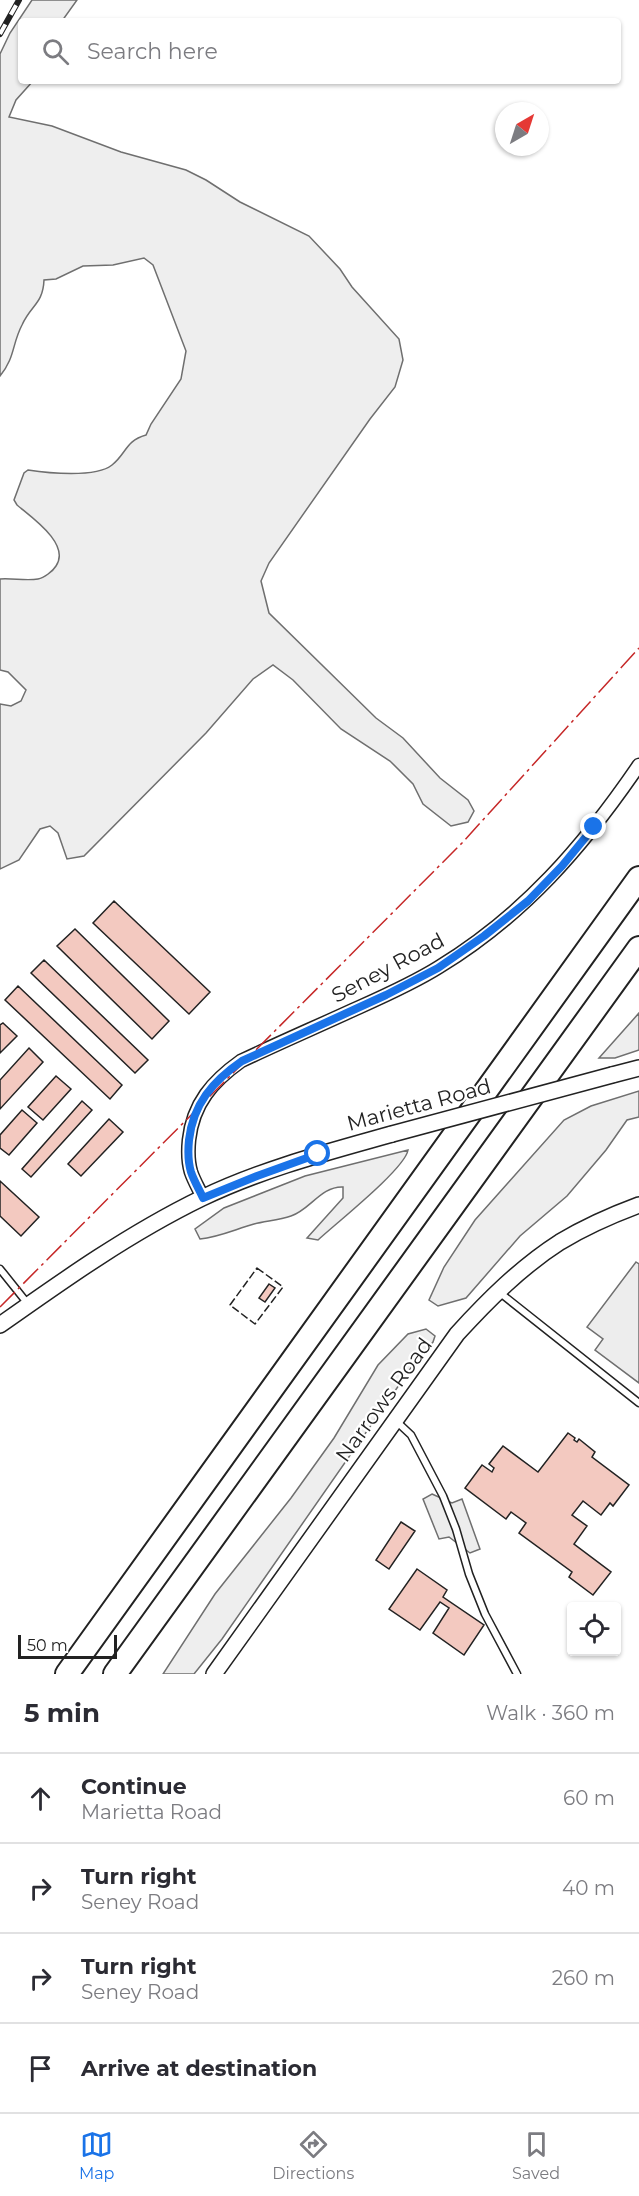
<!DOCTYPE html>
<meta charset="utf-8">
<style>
body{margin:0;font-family:Montserrat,sans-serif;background:#f7f7f7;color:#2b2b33}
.controls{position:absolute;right:18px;bottom:18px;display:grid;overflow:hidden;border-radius:6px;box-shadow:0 2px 4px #0004}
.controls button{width:54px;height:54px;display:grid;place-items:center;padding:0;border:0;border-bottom:2px solid #e1e1e2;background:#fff;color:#2b2b33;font:30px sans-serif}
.compass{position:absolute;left:495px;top:102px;width:54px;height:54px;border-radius:50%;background:#fff;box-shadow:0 2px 4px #0004;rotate:39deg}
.scale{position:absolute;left:18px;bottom:15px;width:99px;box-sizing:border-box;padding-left:6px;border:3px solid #222;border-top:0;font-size:16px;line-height:21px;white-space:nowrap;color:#222;-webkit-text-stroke:4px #fff;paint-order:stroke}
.stop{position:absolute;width:18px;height:18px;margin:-14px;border:4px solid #1a73e8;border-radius:50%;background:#fff}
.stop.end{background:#1a73e8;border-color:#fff;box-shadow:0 2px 6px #0008}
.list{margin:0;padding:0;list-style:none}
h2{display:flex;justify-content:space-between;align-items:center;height:78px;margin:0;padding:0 24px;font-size:26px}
h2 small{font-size:20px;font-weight:400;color:#7c7c81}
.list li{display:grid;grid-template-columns:39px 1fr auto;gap:18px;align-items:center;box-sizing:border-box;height:90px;padding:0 24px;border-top:2px solid #e1e1e2}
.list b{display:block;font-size:22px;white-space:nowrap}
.list p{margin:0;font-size:20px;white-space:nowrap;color:#7c7c81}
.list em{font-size:20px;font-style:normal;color:#7c7c81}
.icon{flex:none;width:33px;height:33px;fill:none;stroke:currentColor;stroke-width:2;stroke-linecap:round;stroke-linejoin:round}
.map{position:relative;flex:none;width:639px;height:1674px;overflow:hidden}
.search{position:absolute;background:#fff;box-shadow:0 2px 4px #0004;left:18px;right:18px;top:18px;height:66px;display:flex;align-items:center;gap:15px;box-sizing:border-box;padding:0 21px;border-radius:6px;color:#7c7c81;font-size:22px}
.sheet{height:438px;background:#fff}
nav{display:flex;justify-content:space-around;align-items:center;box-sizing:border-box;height:84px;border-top:2px solid #e1e1e2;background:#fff;font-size:16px;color:#7c7c81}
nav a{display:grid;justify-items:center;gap:3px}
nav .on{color:#1a73e8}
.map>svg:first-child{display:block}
.green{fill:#eee;stroke:#6f6f6f;stroke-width:1.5}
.parking{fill:#ededed;stroke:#6f6f6f;stroke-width:1.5}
.building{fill:#f3c9c0;stroke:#222;stroke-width:1.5}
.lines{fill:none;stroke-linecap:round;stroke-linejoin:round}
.service-casing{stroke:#222;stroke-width:9}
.minor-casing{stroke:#222;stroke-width:15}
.tertiary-casing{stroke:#222;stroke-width:18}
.motorway-casing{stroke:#222;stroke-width:26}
.service{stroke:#fff;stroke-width:6}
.minor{stroke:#fff;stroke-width:12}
.tertiary{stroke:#fff;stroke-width:15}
.motorway{stroke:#fff;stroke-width:22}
.rail-casing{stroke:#222;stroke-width:6}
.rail{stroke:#fff;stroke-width:4;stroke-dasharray:11;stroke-linecap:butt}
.tertiary-bridge-casing{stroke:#222;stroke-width:18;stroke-linecap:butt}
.tertiary-bridge{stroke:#fff;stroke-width:15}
.fence{stroke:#222;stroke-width:1.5;stroke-dasharray:8 3;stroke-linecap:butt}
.power{stroke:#c62828;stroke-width:1.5;stroke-dasharray:21 4.5 3 4.5;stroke-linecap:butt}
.route{stroke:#1a73e8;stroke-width:8}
.labels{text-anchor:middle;stroke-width:4.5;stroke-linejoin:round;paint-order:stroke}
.street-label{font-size:21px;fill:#222;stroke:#fff}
</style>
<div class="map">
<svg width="639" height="1674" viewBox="0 0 639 1674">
<rect width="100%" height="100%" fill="#fff"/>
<path class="green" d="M32,0H77L62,21H21V81H33L16,100L9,117L52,126L121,152L186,170L206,180L240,202L309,236L340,269L352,287L399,339L403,360L395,387L370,419L269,563L261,581L269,613L376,718L403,738L440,778L468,800L474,811L468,822L451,826L423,804L413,784L390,761L341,729L293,680L273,665L253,679L206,733L84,856L67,859L58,833L50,826L40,829L19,860L0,869V704L11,706L21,701L26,690L8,672L0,670V579C12,578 26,581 38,579C44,578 53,571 56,566C71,544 31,517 17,505L14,500L24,473L28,470C47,473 96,478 112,465C127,453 125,441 146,435L151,424L181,379L186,351L153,265L144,258L113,265L83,266L56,279L44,280C43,304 31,305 22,325C12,344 15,358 0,376V54L10,33Z
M639,1013V1050L615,1058H599Z
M639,1091V1117L627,1120L606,1150L567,1196L520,1236L466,1298L438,1306L429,1300L444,1267L475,1220L564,1120L591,1106Z
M408,1150C405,1169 335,1224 318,1240L307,1238L343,1198V1187C321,1186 310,1210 291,1216C279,1220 266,1221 254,1224C236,1229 219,1237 200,1239L195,1229L224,1208L305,1176Z
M426,1329L435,1336L433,1342L413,1365L222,1639L194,1674H163L215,1594L291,1498L334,1438L378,1365L408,1334Z"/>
<path class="parking" d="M636,1262L639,1264V1383L595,1350L603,1339L587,1327Z
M432,1494L452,1503L462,1499L480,1549L470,1553L449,1537L439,1539L423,1499Z"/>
<path class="building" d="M114,901L210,992L189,1014L93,923Z
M75,929L169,1021L152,1039L57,946Z
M44,960L148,1060L135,1073L31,973Z
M18,986L122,1085L110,1099L5,1000Z
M3,1023L17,1036L0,1053V1025Z
M29,1048L43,1062L0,1109V1080Z
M56,1076L71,1089L43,1120L28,1107Z
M82,1101L92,1110L31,1177L22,1169Z
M22,1110L37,1123L9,1155L0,1148V1135Z
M109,1119L123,1132L81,1176L68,1164Z
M0,1181L39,1217L21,1236L0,1216Z
M269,1284L275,1288L265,1302L259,1298Z
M568,1433L575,1438L574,1440L577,1442L579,1439L595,1452L592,1457L629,1485L613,1506L610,1503L601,1515L583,1501L572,1515L587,1526L574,1544L611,1572L593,1595L569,1577L572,1572L519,1533L526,1523L511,1512L506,1519L465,1488L482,1465L492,1472L494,1468L489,1464L503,1446L538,1472Z
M401,1522L415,1531L389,1569L376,1560Z
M417,1569L447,1590L443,1597L484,1625L464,1655L433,1633L449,1608L440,1602L420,1630L389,1609Z"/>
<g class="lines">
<defs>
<path id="service" d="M0,1269L28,1304
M499,1292L639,1403
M395,1420L411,1435L443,1496L456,1529L469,1574L485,1614L517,1674"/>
<path id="minor" d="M203,1198C199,1189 194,1181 191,1172C188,1162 188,1150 189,1140C193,1103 213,1081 241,1061C279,1043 316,1027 353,1010C382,997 412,984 439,967C524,915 583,847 639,765"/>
<path id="tertiary" d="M612,1075L639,1068
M0,1325C65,1279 130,1233 202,1198C262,1169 328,1152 392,1134
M214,1674L457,1334C488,1300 521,1267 560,1242C585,1227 612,1215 639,1205"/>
<path id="motorway" d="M67,1674L639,878
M115,1674L639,948"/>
</defs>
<use href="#service" class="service-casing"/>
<use href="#minor" class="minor-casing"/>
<use href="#tertiary" class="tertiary-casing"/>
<use href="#motorway" class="motorway-casing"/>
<use href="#service" class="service"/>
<use href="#minor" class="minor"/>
<use href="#tertiary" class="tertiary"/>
<use href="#motorway" class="motorway"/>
<defs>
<path id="rail" d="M0,34L19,0"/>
</defs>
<use href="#rail" class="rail-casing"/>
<use href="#rail" class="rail"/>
<defs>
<path id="tertiary-bridge" d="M392,1134L612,1075"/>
</defs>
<use href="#tertiary-bridge" class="tertiary-bridge-casing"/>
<use href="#tertiary-bridge" class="tertiary-bridge"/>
<path class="fence" d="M257,1268L283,1287L255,1324L230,1305Z"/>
<path class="power" d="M0,1307L462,843L639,648"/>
</g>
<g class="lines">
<path class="route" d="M318,1154L257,1176L203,1198C199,1189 194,1181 191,1172C188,1162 188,1150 189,1140C193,1104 213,1081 242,1061L386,995L438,968L484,936L528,901L562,866L594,827"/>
</g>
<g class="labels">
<g class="street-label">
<text transform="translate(388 968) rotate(-28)" y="7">Seney Road</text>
<text transform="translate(419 1105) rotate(-15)" y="7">Marietta Road</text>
<text transform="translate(384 1400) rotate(-54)" y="7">Narrows Road</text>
</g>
</g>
</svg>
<div class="controls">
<button><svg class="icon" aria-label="locate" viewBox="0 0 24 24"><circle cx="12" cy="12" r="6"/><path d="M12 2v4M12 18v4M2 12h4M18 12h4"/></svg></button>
</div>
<svg class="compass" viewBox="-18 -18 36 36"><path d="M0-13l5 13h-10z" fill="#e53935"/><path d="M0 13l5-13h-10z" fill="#7c7c81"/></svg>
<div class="scale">50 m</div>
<div class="stop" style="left:318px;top:1154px"></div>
<div class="stop end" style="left:594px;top:827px"></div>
<div class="search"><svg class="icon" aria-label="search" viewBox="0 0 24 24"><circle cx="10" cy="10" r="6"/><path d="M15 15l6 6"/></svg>Search here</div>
</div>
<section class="sheet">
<h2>5 min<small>Walk · 360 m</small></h2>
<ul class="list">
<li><svg class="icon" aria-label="ahead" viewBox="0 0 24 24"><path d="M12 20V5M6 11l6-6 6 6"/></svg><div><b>Continue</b><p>Marietta Road</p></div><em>60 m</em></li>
<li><svg class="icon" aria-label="right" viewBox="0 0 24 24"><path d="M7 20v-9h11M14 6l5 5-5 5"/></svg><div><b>Turn right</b><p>Seney Road</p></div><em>40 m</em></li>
<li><svg class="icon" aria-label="right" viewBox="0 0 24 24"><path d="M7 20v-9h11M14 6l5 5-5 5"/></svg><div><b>Turn right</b><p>Seney Road</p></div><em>260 m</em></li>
<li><svg class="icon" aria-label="arrive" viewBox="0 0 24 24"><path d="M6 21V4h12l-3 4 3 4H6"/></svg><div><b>Arrive at destination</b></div></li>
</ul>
</section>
<nav>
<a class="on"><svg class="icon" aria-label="map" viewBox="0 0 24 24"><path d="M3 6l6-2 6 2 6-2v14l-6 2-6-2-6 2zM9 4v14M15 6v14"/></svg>Map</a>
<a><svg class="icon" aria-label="directions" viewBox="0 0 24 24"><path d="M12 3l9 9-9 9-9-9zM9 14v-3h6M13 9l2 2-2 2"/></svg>Directions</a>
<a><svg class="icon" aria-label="saved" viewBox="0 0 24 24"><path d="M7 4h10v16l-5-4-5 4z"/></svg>Saved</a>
</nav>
